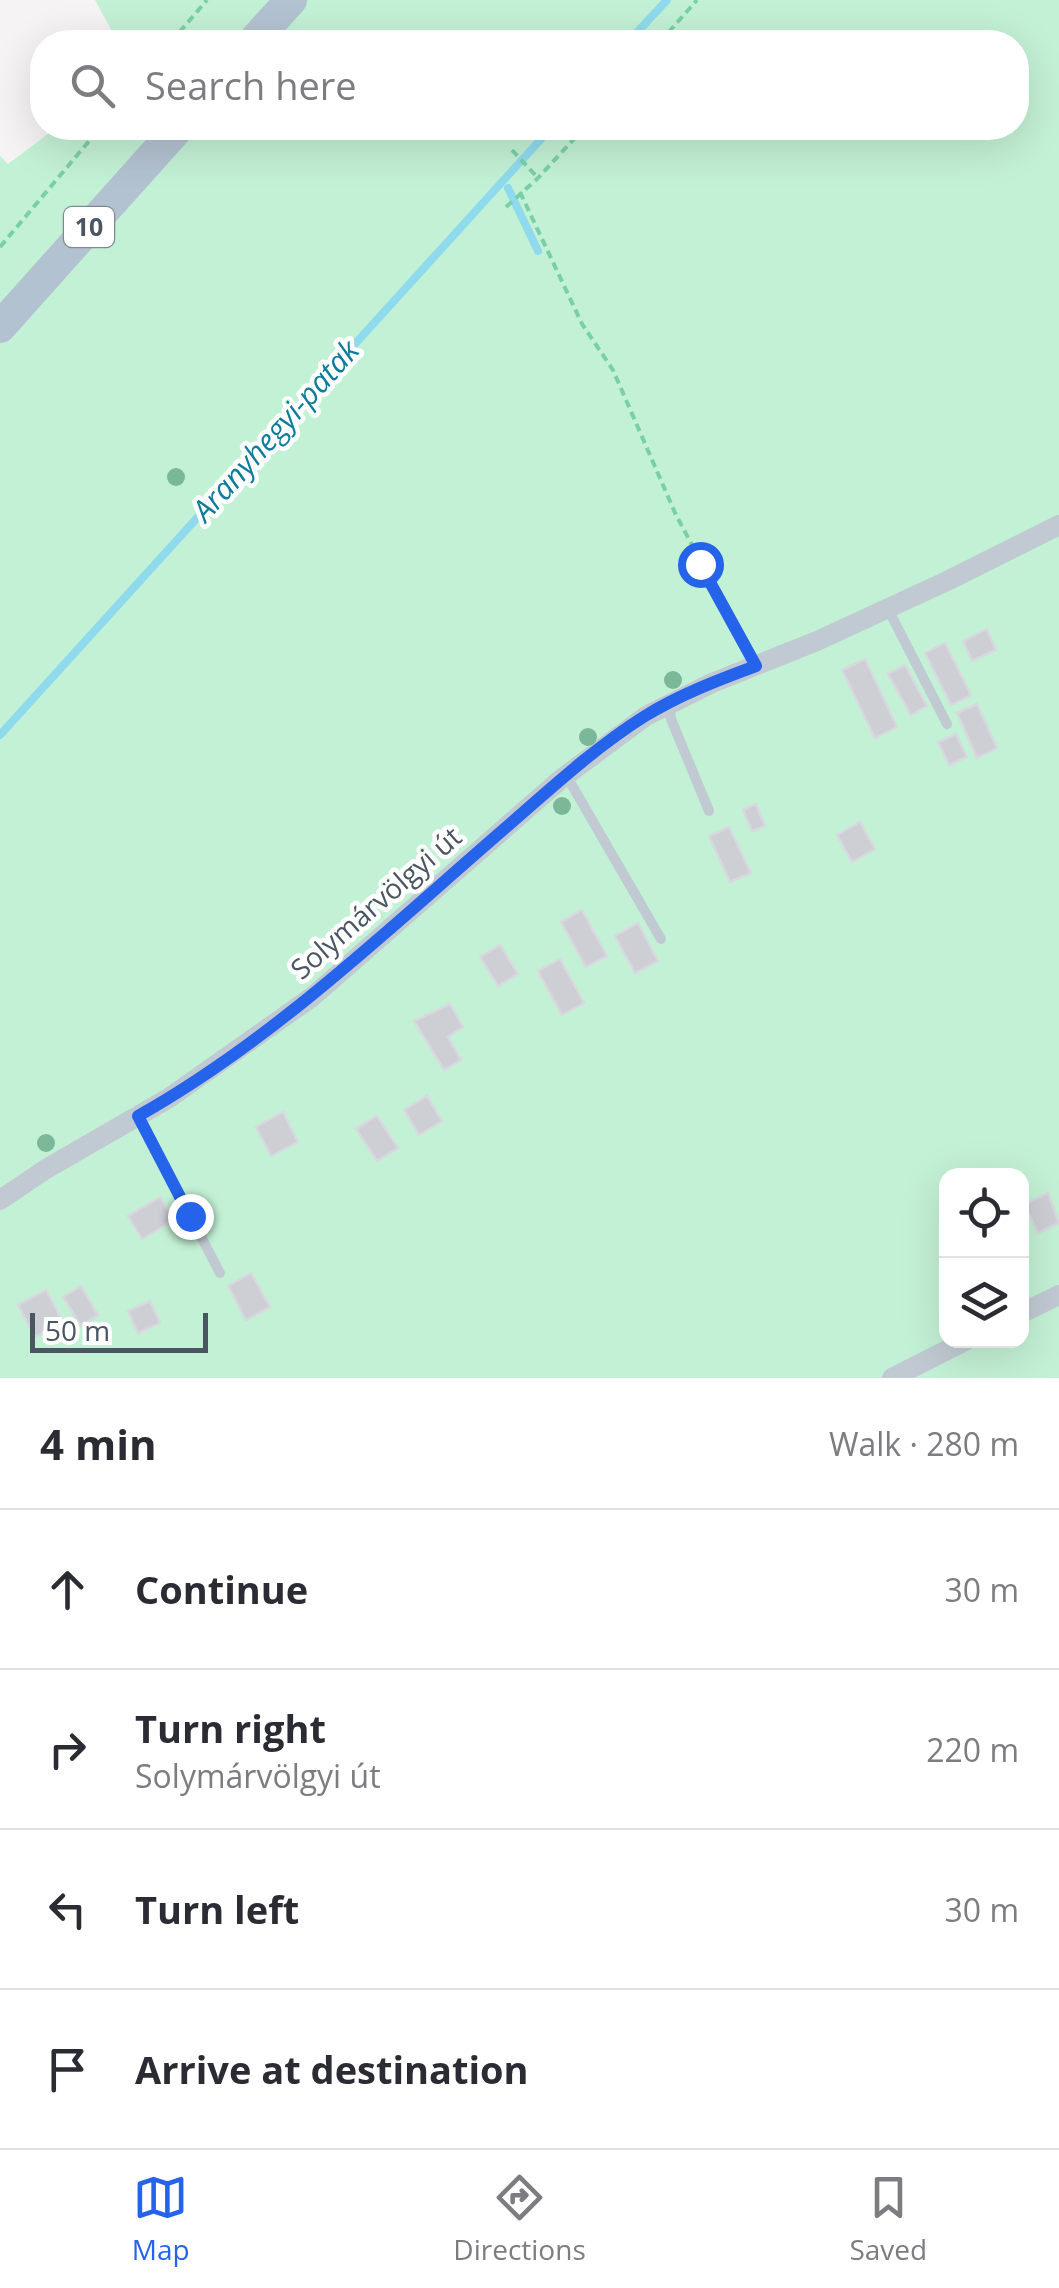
<!DOCTYPE html>
<meta charset="utf-8">
<style>
body{margin:0;font-family:"Open Sans",sans-serif;background:#f2f2f3;color:#2b2b33}
.controls{position:absolute;right:30px;bottom:30px;display:grid;overflow:hidden;border-radius:20px;box-shadow:0 10px 40px #0002}
.controls button{width:90px;height:90px;display:grid;place-items:center;padding:0;border:0;border-bottom:2px solid #e1e1e2;background:#fff;color:#2b2b33;font:50px sans-serif}
.scale{position:absolute;left:30px;bottom:25px;width:178px;box-sizing:border-box;padding-left:10px;border:5px solid #4a5661;border-top:0;font-size:28px;line-height:35px;white-space:nowrap;color:#4a5661;-webkit-text-stroke:8px #fff;paint-order:stroke}
.stop{position:absolute;width:30px;height:30px;margin:-22px;border:8px solid #2563eb;border-radius:50%;background:#fff}
.stop.end{background:#2563eb;border-color:#fff;box-shadow:0 2px 10px #0008}
.list{margin:0;padding:0;list-style:none}
h2{display:flex;justify-content:space-between;align-items:center;height:130px;margin:0;padding:0 40px;font-size:42px}
h2 small{font-size:32px;font-weight:400;color:#7c7c81}
.list li{display:grid;grid-template-columns:65px 1fr auto;gap:30px;align-items:center;box-sizing:border-box;height:160px;padding:0 40px;border-top:2px solid #e1e1e2}
.list b{display:block;font-size:38px;white-space:nowrap}
.list p{margin:0;font-size:32px;white-space:nowrap;color:#7c7c81}
.list em{font-size:32px;font-style:normal;color:#7c7c81}
.icon{flex:none;width:55px;height:55px;fill:none;stroke:currentColor;stroke-width:2;stroke-linecap:round;stroke-linejoin:round}
.map{position:relative;flex:none;width:1059px;height:1378px;overflow:hidden}
.search{position:absolute;background:#fff;box-shadow:0 10px 40px #0002;left:30px;right:30px;top:30px;height:110px;display:flex;align-items:center;gap:25px;box-sizing:border-box;padding:0 35px;border-radius:40px;color:#7c7c81;font-size:38px}
.sheet{height:770px;background:#fff}
nav{display:flex;justify-content:space-around;align-items:center;box-sizing:border-box;height:140px;border-top:2px solid #e1e1e2;background:#fff;font-size:28px;color:#7c7c81}
nav a{display:grid;justify-items:center;gap:5px}
nav .on{color:#2563eb}
.map>svg:first-child{display:block}
.green{fill:#c3f1d5;fill-rule:evenodd}
.lines{fill:none;stroke-linecap:round;stroke-linejoin:round}
.stream{stroke:#90daee;stroke-width:8}
.building{fill:#cdcfd5;stroke:#d7d9de;stroke-width:2.5}
.path{stroke:#7ad0a6;stroke-width:4;stroke-dasharray:8 5;stroke-linecap:butt}
.service{stroke:#c1cad2;stroke-width:10}
.minor{stroke:#c1cad2;stroke-width:20}
.primary{stroke:#b3c2d1;stroke-width:32}
.tree{fill:#7bb799}
.route{stroke:#2563eb;stroke-width:12}
.labels{text-anchor:middle;stroke-width:9;stroke-linejoin:round;paint-order:stroke}
.shield{fill:#fff;stroke:#808990;stroke-width:2.5}
.shield-label{font-size:25px;font-weight:bold;fill:#4a5661}
.street-label{font-size:28px;fill:#4a5661;stroke:#fff}
.water-label{font-size:30px;font-style:italic;fill:#0c7c9b;stroke:#fff}
</style>
<div class="map">
<svg width="1059" height="1378" viewBox="0 0 1059 1378">
<rect width="100%" height="100%" fill="#f5f3f3"/>
<path class="green" d="M95,0H1059V1378H0V156L8,164L56,128H1016V42H118ZM946,1176H1022V1340H946Z"/>
<g class="lines">
<path class="stream" d="M628,42L667,0
M508,188L538,251
M0,735L551,128"/>
</g>
<path class="building" d="M987,629L996,650L972,661L963,641Z
M945,643L971,695L951,705L925,653Z
M865,659L897,727L875,738L842,670Z
M905,665L927,706L911,715L888,674Z
M977,704L997,748L977,758L957,713Z
M956,734L967,757L949,765L938,742Z
M756,804L765,826L752,831L743,810Z
M860,822L875,849L852,862L837,835Z
M729,827L751,873L730,882L709,836Z
M582,910L607,956L586,967L561,922Z
M638,923L658,961L635,973L615,936Z
M500,945L518,974L498,986L480,957Z
M560,959L584,1003L562,1015L538,971Z
M450,1004L463,1027L448,1037L461,1060L444,1070L414,1021Z
M427,1096L442,1121L419,1135L404,1110Z
M283,1112L298,1142L271,1156L256,1127Z
M377,1116L398,1148L377,1161L356,1129Z
M1048,1193L1059,1223L1038,1233L1024,1204Z
M160,1197L174,1220L142,1239L128,1216Z
M251,1273L270,1307L246,1320L228,1286Z
M81,1286L98,1315L81,1326L63,1297Z
M46,1290L63,1322L35,1337L18,1305Z
M150,1301L160,1323L138,1333L128,1311Z"/>
<g class="lines">
<path class="path" d="M171,42L207,0
M660,42L697,0
M512,150L538,178
M520,192L582,324L613,370L676,515L747,648
M506,207L538,178L584,128
M0,247L100,128"/>
<path class="service" d="M888,609L947,724
M670,705L671,719L709,811
M566,775L661,939
M138,1116L220,1273"/>
<path class="minor" d="M0,1200L46,1169L169,1098L312,997L561,779L646,716L712,683L817,641L947,581L1059,525
M1022,1313L1059,1295
M892,1378L967,1340"/>
<path class="primary" d="M253,42L291,0
M0,327L178,128"/>
</g>
<g class="tree">
<circle cx="176" cy="477" r="9"/>
<circle cx="673" cy="680" r="9"/>
<circle cx="588" cy="737" r="9"/>
<circle cx="562" cy="806" r="9"/>
<circle cx="46" cy="1143" r="9"/>
</g>
<g class="lines">
<path class="route" d="M190,1216L138,1116C273,1040 386,931 503,830C548,791 594,748 645,716C679,695 718,680 756,666L700,564"/>
</g>
<g class="labels">
<rect class="shield" x="64" y="207" width="50" height="40" rx="8"/>
<g class="shield-label">
<text x="89" y="236">10</text>
</g>
<g class="street-label">
<text transform="translate(376 903) rotate(-41)" y="10">Solymárvölgyi út</text>
</g>
<g class="water-label">
<text transform="translate(276 431) rotate(-48)" y="10">Aranyhegyi-patak</text>
</g>
</g>
</svg>
<div class="controls">
<button><svg class="icon" aria-label="locate" viewBox="0 0 24 24"><circle cx="12" cy="12" r="6"/><path d="M12 2v4M12 18v4M2 12h4M18 12h4"/></svg></button>
<button><svg class="icon" aria-label="layers" viewBox="0 0 24 24"><path d="M12 4l9 5-9 5-9-5zM3 14l9 5 9-5"/></svg></button>
</div>
<div class="scale">50 m</div>
<div class="stop" style="left:700px;top:564px"></div>
<div class="stop end" style="left:190px;top:1216px"></div>
<div class="search"><svg class="icon" aria-label="search" viewBox="0 0 24 24"><circle cx="10" cy="10" r="6"/><path d="M15 15l6 6"/></svg>Search here</div>
</div>
<section class="sheet">
<h2>4 min<small>Walk · 280 m</small></h2>
<ul class="list">
<li><svg class="icon" aria-label="ahead" viewBox="0 0 24 24"><path d="M12 20V5M6 11l6-6 6 6"/></svg><div><b>Continue</b></div><em>30 m</em></li>
<li><svg class="icon" aria-label="right" viewBox="0 0 24 24"><path d="M7 20v-9h11M14 6l5 5-5 5"/></svg><div><b>Turn right</b><p>Solymárvölgyi út</p></div><em>220 m</em></li>
<li><svg class="icon" aria-label="left" viewBox="0 0 24 24"><path d="M17 20v-9H6M10 6l-5 5 5 5"/></svg><div><b>Turn left</b></div><em>30 m</em></li>
<li><svg class="icon" aria-label="arrive" viewBox="0 0 24 24"><path d="M6 21V4h12l-3 4 3 4H6"/></svg><div><b>Arrive at destination</b></div></li>
</ul>
</section>
<nav>
<a class="on"><svg class="icon" aria-label="map" viewBox="0 0 24 24"><path d="M3 6l6-2 6 2 6-2v14l-6 2-6-2-6 2zM9 4v14M15 6v14"/></svg>Map</a>
<a><svg class="icon" aria-label="directions" viewBox="0 0 24 24"><path d="M12 3l9 9-9 9-9-9zM9 14v-3h6M13 9l2 2-2 2"/></svg>Directions</a>
<a><svg class="icon" aria-label="saved" viewBox="0 0 24 24"><path d="M7 4h10v16l-5-4-5 4z"/></svg>Saved</a>
</nav>
